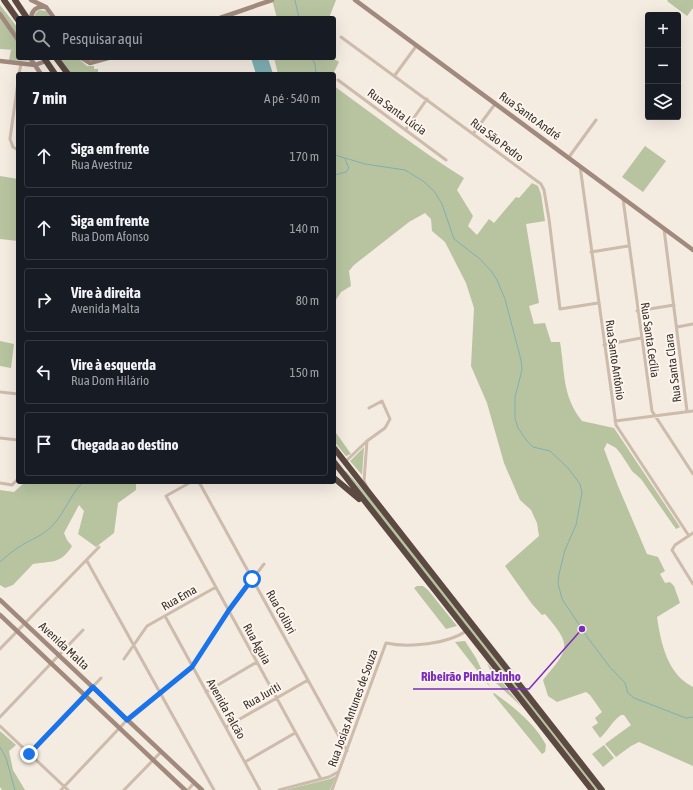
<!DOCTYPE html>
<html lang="pt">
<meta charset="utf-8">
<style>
body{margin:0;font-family:"Asap Condensed",sans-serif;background:#242831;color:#f1f3f6}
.controls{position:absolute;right:12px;top:12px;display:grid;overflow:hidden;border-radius:4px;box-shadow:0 4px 16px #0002}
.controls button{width:36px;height:36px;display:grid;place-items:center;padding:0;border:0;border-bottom:1px solid #363941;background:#171b24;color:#f1f3f6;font:20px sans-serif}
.stop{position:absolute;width:12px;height:12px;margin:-9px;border:3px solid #1a73e8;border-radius:50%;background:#fff}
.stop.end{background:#1a73e8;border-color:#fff;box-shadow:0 1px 4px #0008}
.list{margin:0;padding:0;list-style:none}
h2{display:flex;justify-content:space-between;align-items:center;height:52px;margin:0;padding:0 16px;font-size:17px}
h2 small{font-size:13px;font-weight:400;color:#9ea1a6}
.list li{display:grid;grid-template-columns:26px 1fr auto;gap:12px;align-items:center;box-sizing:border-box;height:64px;margin:0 8px 8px;padding:0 8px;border:1px solid #363941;border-radius:4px}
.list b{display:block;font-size:15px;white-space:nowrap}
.list p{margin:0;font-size:13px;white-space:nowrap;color:#9ea1a6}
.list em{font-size:13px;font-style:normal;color:#9ea1a6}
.icon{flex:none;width:22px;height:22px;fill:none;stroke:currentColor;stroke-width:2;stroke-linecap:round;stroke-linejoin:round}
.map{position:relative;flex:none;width:693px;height:790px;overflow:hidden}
.search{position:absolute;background:#171b24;box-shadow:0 4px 16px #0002;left:16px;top:16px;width:320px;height:44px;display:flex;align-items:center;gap:10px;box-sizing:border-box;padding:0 14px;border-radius:4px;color:#9ea1a6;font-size:15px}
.panel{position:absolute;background:#171b24;box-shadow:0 4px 16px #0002;left:16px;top:72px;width:320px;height:412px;border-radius:4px}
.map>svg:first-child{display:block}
.green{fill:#b8c4a0}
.water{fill:#7fb0b2}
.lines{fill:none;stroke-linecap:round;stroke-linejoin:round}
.stream{stroke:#7fb0b2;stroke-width:1}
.street{stroke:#cdbbac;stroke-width:3}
.secondary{stroke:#a18a7d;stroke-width:4.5}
.highway{stroke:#5c4a42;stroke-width:6}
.route{stroke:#1a73e8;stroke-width:5}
.labels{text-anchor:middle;stroke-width:4;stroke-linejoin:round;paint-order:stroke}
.street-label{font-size:12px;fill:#3b302b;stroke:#fbf5ee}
.leader{fill:none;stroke:#7b2cbf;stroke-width:1.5}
.callout-dot{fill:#7b2cbf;stroke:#fbf5ee;stroke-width:1.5}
.callout-label{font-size:13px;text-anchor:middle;font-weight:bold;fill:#7b2cbf;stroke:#fbf5ee;stroke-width:4;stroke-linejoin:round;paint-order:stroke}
</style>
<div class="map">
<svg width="693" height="790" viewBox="0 0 693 790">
<rect width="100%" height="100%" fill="#f4ebe1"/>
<path class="green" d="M272,0H336L329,18H277Z
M668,0H693V8L687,16L667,1Z
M0,5L18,28V58H35L33,61L9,60L11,50H15L0,49Z
M39,10L46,11L51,18H34L35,14Z
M59,58H78L87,66H94V69H98V74H70Z
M274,58H333L339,62L333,74H278Z
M334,86C377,117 419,150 464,178L457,190L473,216L468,226L477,235L489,219L494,223L516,197L519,198L532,183L538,186L541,194L545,221L526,224L539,303L529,306L534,324L545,323L551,342H560C565,372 562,396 582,421L614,428L680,527L676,529L641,479L632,471L621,454L616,448L607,443L604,449L618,486L647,554L658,557L665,571L660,574L665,583L670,582L674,586L680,603L657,617C661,643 667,674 693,687V766L639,742L631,746L616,757L605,744L631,725L624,715H621C612,721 608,731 600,738L592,727L598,723L595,718L602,712L590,695L586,692L557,702L548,696L543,680C569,648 573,647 545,614L542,615L532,604L505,566L539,536L537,523L531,510L520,500L504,463L487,403L471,366L474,308L466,283L445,242L432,231L431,219L425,213L409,222L354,265L349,271L351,286L341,292L334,303Z
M645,146L666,161L643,192L622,177Z
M0,176L18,179V241L0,239Z
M0,341L14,344L11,368L0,366Z
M334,407L336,412L334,430L351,454L346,456L334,441Z
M364,447L362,475L350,461Z
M343,470L347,472L393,524L601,790H596Z
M25,482H136V490L118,503L114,533L96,547L78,534L84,511L79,505L64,533L67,540L72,546C61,564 52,561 33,564L13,585L5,588L0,585V490L14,492Z
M417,586H423L428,590L457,626L446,629L414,588Z
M465,641L476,658L490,687L455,642Z
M487,663L522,707L496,683Z
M494,693C514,707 535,724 546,745L545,752L542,754L493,694Z
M0,731L16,745L9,751L13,770L25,790H2L0,787Z
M604,745L614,758L603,767L592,754Z
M336,776L330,790H285L330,779Z"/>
<path class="water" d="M251,58H268L273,74H256Z"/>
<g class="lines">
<path class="stream" d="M295,0L299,18
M312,58L315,64L316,74
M334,153L335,155L365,164L405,170L423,181L434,191L442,204L454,239L480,259L492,272L497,280L505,299L521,360L522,370L515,397V418L518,428L527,441L533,447L550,451L568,468L580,484L582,493L576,525L565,550L559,574L558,583L562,599L588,638L609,666L625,683L628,693L634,698L686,718L693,717
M334,175L346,172L349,168L345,159
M0,562C6,557 12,551 19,547C33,538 41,537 53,525C65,512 71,494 83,482
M0,747L6,758L15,790"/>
<path class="street" d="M341,37L541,184L544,190L549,219L560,309L598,303
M19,74L21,64
M395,75L417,45
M338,80L446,160
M18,82L10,139L13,147L18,150
M406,129L427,99
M473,134L495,104
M569,157L596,120
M580,166L616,425L689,536
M623,199L652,411L693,474
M664,229L687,411
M591,252L628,246
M637,311L674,305
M677,327L693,324
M604,345L641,338
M0,392L18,394
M615,421L693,411
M0,438L18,440
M367,441L364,481L367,487
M345,462L367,441L385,428L390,419L382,401L369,408
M191,482L166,496L321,779
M199,482L347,751
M0,483L12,485L18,479
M693,533L675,545L672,550L693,584
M87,561L214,790
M165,616L260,790
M0,649L99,547
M124,659L147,626L216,587
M206,692L257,662
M0,717L83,630
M0,726L68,790
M226,727L308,680
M29,754L101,678
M245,762L295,733
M61,790L127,720L192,667L229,610L264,564
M124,790L160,753
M188,790L194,783
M279,790L329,777L338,772
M332,790L386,643C408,648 448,644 466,631"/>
<path class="secondary" d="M31,0L46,7L54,18
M355,0L693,250
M0,14L18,40
M31,18C32,10 37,6 45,7
M220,18L272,0
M30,58L41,74
M82,58L90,63L108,58
M0,61L35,65L46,61
M0,600L202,790
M0,615L185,790"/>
<path class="highway" d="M4,0L18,20
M15,0L27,18
M44,58L55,74
M56,58L68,74
M334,448L602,790
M334,462L592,790
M334,478L359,499"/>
</g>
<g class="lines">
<path class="route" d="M29,754L93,687L127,720L192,667L229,610L252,579"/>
</g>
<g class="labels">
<g class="street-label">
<text transform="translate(397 112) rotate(36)" y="4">Rua Santa Lúcia</text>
<text transform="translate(530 116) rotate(36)" y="4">Rua Santo André</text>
<text transform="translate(497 140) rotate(37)" y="4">Rua São Pedro</text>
<text transform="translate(650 340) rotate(82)" y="4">Rua Santa Cecília</text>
<text transform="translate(615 360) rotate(82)" y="4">Rua Santo Antônio</text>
<text transform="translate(673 368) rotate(-97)" y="4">Rua Santa Clara</text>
<text transform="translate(179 598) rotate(-30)" y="4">Rua Ema</text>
<text transform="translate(281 612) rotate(61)" y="4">Rua Colibri</text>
<text transform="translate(257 644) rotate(61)" y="4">Rua Águia</text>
<text transform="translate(64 646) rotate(43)" y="4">Avenida Malta</text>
<text transform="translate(262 696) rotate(-30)" y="4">Rua Juriti</text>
<text transform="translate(353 708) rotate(-70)" y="4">Rua Josias Antunes de Souza</text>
<text transform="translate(226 709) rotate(61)" y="4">Avenida Falcão</text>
</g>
</g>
<path class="leader" d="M582 629L529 689H413"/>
<circle class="callout-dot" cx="582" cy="629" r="4"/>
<g class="callout-label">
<text x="471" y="681">Ribeirão Pinhalzinho</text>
</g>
</svg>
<div class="controls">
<button>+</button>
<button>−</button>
<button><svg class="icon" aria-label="layers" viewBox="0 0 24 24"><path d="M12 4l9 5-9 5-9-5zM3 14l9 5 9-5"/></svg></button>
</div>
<div class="stop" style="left:252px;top:579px"></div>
<div class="stop end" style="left:29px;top:754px"></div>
<div class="search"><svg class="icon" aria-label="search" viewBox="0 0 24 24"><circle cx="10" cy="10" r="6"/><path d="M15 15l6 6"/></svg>Pesquisar aqui</div>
<section class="panel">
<h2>7 min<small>A pé · 540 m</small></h2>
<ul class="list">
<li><svg class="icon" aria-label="ahead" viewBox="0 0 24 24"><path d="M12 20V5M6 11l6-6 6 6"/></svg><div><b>Siga em frente</b><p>Rua Avestruz</p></div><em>170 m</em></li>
<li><svg class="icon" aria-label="ahead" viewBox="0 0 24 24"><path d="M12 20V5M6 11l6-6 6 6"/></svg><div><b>Siga em frente</b><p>Rua Dom Afonso</p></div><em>140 m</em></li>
<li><svg class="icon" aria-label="right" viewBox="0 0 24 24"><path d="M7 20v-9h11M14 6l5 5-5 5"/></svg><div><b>Vire à direita</b><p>Avenida Malta</p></div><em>80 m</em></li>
<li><svg class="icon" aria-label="left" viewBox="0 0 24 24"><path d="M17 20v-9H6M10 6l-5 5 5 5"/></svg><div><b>Vire à esquerda</b><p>Rua Dom Hilário</p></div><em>150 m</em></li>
<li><svg class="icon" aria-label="arrive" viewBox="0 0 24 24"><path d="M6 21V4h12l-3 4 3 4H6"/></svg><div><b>Chegada ao destino</b></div></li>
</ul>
</section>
</div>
